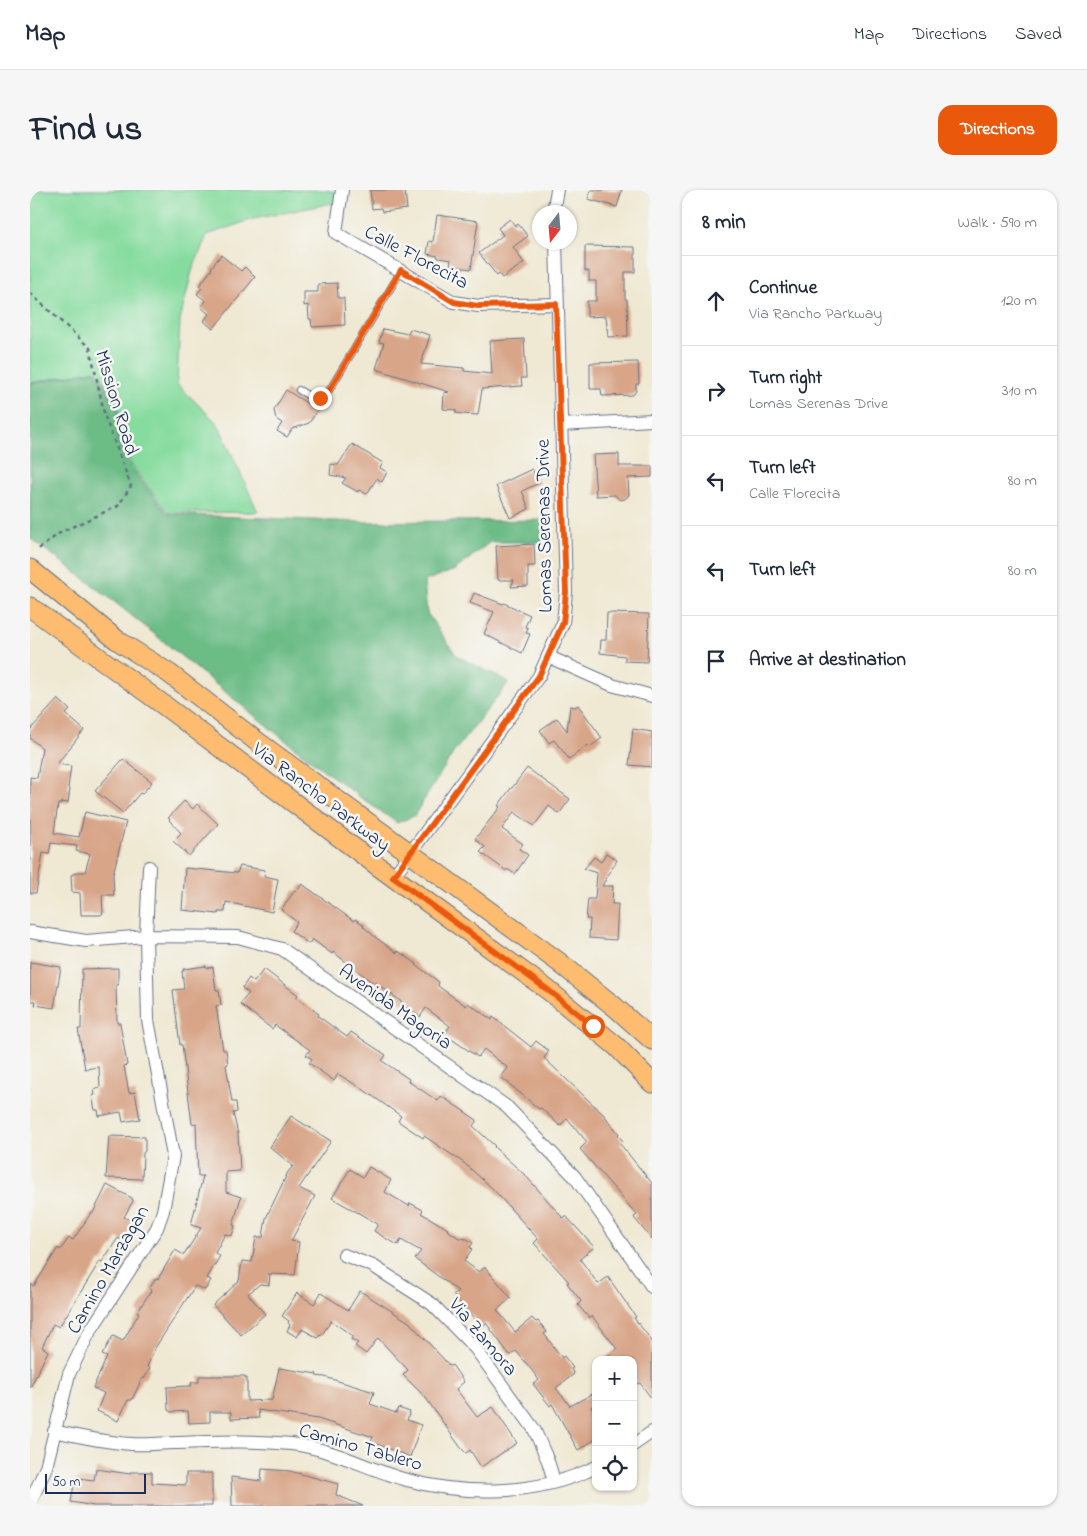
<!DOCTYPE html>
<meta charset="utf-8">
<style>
body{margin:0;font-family:"Indie Flower",sans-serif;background:#f6f6f7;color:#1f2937}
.controls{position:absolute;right:15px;bottom:15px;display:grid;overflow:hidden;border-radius:10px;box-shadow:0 1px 4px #0004}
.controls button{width:45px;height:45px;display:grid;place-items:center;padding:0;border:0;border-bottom:1px solid #e0e1e3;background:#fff;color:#1f2937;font:25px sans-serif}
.compass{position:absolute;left:502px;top:15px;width:45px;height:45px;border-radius:50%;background:#fff;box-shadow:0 1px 4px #0004;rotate:196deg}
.scale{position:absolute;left:15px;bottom:12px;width:101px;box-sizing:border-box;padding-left:5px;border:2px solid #1b2f5e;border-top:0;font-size:14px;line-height:18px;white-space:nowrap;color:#1b2f5e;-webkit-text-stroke:4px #f6f6f2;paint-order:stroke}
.stop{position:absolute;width:15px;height:15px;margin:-11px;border:4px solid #ea580c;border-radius:50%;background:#fff}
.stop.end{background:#ea580c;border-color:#fff;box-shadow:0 1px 5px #0008}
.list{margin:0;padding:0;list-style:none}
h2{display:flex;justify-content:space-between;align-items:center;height:65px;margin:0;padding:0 20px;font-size:21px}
h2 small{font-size:16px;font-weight:400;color:#747a83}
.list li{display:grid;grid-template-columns:32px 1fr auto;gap:15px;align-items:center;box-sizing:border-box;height:90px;padding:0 20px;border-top:1px solid #e0e1e3}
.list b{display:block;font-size:19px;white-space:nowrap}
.list p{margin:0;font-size:16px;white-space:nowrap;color:#747a83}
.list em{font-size:16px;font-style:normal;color:#747a83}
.icon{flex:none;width:28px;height:28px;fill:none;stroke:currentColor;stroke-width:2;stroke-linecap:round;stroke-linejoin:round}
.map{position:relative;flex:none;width:622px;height:1316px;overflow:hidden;border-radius:15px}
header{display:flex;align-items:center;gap:30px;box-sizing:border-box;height:70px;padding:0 25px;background:#fff;border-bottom:1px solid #e0e1e3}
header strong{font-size:24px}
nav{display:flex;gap:28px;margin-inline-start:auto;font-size:18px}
.intro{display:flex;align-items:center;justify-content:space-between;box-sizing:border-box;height:120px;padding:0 30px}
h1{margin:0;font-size:35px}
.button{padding:12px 22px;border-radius:15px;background:#ea580c;color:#fff;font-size:18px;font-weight:700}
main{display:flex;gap:30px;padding:0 30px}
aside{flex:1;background:#fff;border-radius:15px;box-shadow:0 1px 4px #0004}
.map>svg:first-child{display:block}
.green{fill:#86dc9f;stroke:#50867e}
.forest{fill:#6cbc86;stroke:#447672}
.building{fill:#d8a588}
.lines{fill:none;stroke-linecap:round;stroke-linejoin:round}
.lane-casing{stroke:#657087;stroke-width:8}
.street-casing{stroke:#657087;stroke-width:14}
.primary-casing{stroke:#657087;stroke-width:21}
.path{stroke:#657087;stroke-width:2.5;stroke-dasharray:4 4;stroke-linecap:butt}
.lane{stroke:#fff;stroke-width:6}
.street{stroke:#fff;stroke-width:12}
.primary{stroke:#fdbc70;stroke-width:19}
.route{stroke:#ea580c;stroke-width:6}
.labels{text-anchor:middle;stroke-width:5;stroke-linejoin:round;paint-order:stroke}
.street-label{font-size:20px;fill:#1b2f5e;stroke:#f6f6f2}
</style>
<header>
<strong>Map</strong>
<nav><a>Map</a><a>Directions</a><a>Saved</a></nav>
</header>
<div class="intro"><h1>Find us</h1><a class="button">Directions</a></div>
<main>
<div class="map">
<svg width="622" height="1316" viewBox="0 0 622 1316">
<rect width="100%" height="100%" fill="#f6f6f2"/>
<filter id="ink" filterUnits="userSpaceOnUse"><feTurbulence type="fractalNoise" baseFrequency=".02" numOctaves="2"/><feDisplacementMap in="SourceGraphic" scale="10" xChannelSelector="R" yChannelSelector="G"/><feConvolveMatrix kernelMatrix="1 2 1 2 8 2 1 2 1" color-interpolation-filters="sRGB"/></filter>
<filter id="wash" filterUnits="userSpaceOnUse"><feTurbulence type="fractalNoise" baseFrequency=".0096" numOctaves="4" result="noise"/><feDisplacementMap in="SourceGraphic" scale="20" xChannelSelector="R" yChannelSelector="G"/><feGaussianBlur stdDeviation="1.12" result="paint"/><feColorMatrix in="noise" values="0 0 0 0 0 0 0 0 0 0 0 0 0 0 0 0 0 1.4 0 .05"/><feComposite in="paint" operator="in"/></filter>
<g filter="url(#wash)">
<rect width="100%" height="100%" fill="#efe8d2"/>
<path class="green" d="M0,0H295L306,2L303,13L223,29L177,45L162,81L150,130L147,194L188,234L228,322L138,323L103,277L88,250L89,219L66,180L0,193Z"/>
<path class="forest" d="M65,181L88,220L87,250L101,277L137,324L329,332L520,330L519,352H460L425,380L394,391L397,423L427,466L479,492L424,562L384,626L367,633C270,567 182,490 91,417C61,393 30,371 0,348V194Z"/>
<g id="blocks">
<path class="building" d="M340,0H375L377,19L352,22L351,18L342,19Z
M561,0H592L587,17L558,9Z
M407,25L448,31L441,79L420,76L421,70L408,68V66L397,64L399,51L403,52Z
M480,29L485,36L488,34L498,46L483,57L494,73L472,88L469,84L467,86L449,63L473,45L468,38Z
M555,56L605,57V82H595V109H597L598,146L578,147L576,126L557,127V111H566V91H559V81H555Z
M191,65L211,81L215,77L225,87L183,139L174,131L179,124L171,117L176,111L167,104L172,98L169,96L182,79L181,78Z
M307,93L308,108H314L315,135L282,137L281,129H279L278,115L274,116V102H288V94Z
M353,139L378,144L380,139L400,145L391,174L434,178V181L462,184L460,151L494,149L496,188H491L492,196L452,199L448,225L432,224L426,223V220L413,219L414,203L419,202L346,179L354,153L349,152Z
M608,172L609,194H606V201L603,205L572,206L571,199H560V173Z
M256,200L288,220L279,233L262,239L257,247L247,241L252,233L246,229L244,220Z
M322,254L353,273L350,278L357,282L352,292L347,288L337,304L329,300L328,302L312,293L316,288L300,285L301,274L308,275Z
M589,264V276H622V287L598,288L599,305L595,309L590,310L585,305L566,306L563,265Z
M502,279L509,293L492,301L499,319L480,328L466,296Z
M504,354L505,376H498V396L481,397L484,390H468L466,356Z
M444,403L473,414L474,413L500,425L495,437L498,438L496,443L500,444L492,463L454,444L464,422L440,413Z
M577,423L619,424L617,472L595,471V466L570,463L571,450H576Z
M28,509L40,520L36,524L54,540L27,574L41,576L38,598L40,599L38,613L31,612V614H28L24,643L49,647L55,622L96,632L83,684L84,705H72L73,723L71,725H51L50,703L42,702L41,685L48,682H55L60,664L46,661L47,656L21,653L19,664L13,663L6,703H0V587L7,588L12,558L0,548V540Z
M548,515L572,548L560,557L558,555L539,569L524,550L519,553L510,540L527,528L537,541L540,516L545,517Z
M603,539L622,542V577L599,575Z
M93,569L122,592L112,604L110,603L93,623L65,601Z
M497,578L540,609L529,624L519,616L504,636L484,622L472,639L493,654L489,659L498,665L485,684L479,680H475L450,662L455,657L445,649L470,617L468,616L481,598H482Z
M154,611L163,619L167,614L188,634L159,666L143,651L151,643L139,630L140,629L138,628Z
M576,663L587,670L572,696H583L582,714H588L586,750L559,748L560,729H556L558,709H565L567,683L554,679L564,667L571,672Z
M210,676L235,680L234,686L248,689L242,722L196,712L195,722H188V724L152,720L155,678L207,683Z
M272,694L324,731L325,729L334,735L333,736L345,747L367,763L368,761L387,774L386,775L409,792L408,796L436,816L438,813L462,830L463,827L501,857L506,851L519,861L514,868L574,925L589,944L588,945L593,951L590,954L622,993V1050L605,1029L604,1027L607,1025L550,959L557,952L537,928L530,936L511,918L509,919L471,887L478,878L454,859L448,867L414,844L420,836L396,818L390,827L372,815L373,813L345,792H342L303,762L302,764L282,749L279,754L261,741L267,732L251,720L265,700L267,701Z
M0,772L31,777L24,818L5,815L6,811H0Z
M176,776L177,778L183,777L186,800H189L191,815L186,816L193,860H196L198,874L196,875L202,912H206L207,922L203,923L208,944L210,981L196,982V1002L211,1007L203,1035L205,1036L202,1046L195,1044L185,1063L190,1066L177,1088L181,1090L175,1100L165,1096L125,1158L117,1177L120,1178L114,1189L112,1188L102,1210H98L88,1231L67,1221L74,1203L63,1198L77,1167L72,1165L83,1146L93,1151L109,1123L107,1122L121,1101L120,1098L126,1088L128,1089L145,1060L154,1065L171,1038L161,1035L173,986H168L166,933L162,934L152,855H150L143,800L154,799L152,781H154L153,779Z
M88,778V794L86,795L87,833H90L97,875L94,876L99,903L105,902L110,929L93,932L91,922L69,926L68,920H65L62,906L65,905L64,899L70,898L69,877L55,879L48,839H51L52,779Z
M234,779L268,805L266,807L289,824L288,826L317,847L321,842L356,865L352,871L379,889L378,891L408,911L411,906L447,930L443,936L465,956L464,957L496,986L533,1028L536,1026L564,1057L550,1069L568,1094L578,1087L606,1127L604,1128L622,1151V1209L610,1193L608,1194L603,1188V1170H572L587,1159L562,1126L559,1128L548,1115L551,1111L537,1093L539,1092L504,1053L508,1049L462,998L434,973L397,948L394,946L393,948L368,931L371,926L331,898L308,884L304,891L279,873L282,869L276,865L280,860L245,835L242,839L210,814L219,803L212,798L219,788L224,792Z
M261,926L301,951L269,998L285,1006L261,1051L269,1052L265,1085L238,1084L240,1085L239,1095L230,1094L218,1104L235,1124L211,1145L183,1115L209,1091L212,1071L222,1072L226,1047H233L236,1028L258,982L263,976L240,957Z
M79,946L115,947V961L113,963L112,989L76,988Z
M339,977L361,990L355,1002L379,1016L380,1013L393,1020L391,1023L418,1039L417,1040L429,1048L437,1049L443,1053L440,1057L442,1059L434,1071L449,1082L455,1077L481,1108L467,1120L485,1142L502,1128L506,1132L508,1131L517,1142L514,1144L518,1149L532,1168L534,1166L543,1178L541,1179L544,1184L526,1198L540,1216L566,1202V1214L561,1217L566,1225V1249L548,1260L522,1214L520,1216L503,1194L509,1190L497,1174L486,1161L481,1165L479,1164L456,1133L452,1137L423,1105L428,1101L385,1069L391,1061L371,1050L368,1055L355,1048L344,1041L348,1034L302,1008L320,979L333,987Z
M77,995L102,1008L103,1011L94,1027L104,1032L94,1051L88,1048L72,1072L70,1071L29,1137L23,1134L12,1157L18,1161L0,1198V1094L4,1096L28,1058L30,1060L39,1048L43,1050L61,1023H63Z
M330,1101L379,1132L420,1176L422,1175L434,1192L426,1199L447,1227L463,1217L487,1253L451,1277L440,1260L436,1263L431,1258L395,1207L373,1185L378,1180L348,1148L336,1164L325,1156L328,1153L321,1149L323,1146L301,1131L291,1146L290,1145L288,1148L272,1139L267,1147L257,1141L260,1135L258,1133L259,1131L252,1126L267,1103L284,1114L291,1103L318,1120Z
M249,1178L287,1184L286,1186L295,1187L344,1202L340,1214L366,1223L368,1218L380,1222L377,1230L391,1235L380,1267L341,1252L343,1247L288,1229L228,1220L229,1228L201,1229V1222H180V1232L159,1233L158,1221L141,1222L138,1220L137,1197L161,1196L162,1192H169V1186H215V1188H217V1211L242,1210Z
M66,1279L100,1284V1282H122V1293L156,1295V1283H182V1316H64L41,1312L45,1289H47V1288L64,1290Z
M232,1279L260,1281L308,1294L306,1305L333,1316H202L201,1287L231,1291Z"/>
</g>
</g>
<g filter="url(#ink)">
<use href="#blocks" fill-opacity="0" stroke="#657087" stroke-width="1"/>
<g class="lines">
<defs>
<path id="lane" d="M269,200L279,206L290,208L297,204L371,81"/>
<path id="street" d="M312,0L306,43L424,112L448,116L526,114
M523,22L527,0
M531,235L622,230
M519,467L582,495L622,506
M363,687L509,486L533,433L536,402L526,52
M0,742L56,751L116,746L208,747L252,759L477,917L545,987L622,1097
M314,1065L343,1076L402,1114L445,1158L504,1239L518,1271L524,1291
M24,1241C50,1247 75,1252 102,1254C116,1255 130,1253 144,1253C183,1252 222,1250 261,1254C300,1258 336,1278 373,1289C435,1306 507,1306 566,1277
M603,1255L622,1242
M0,1314L16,1277L39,1184L59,1143L127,1038L133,1021L143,966L118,830L116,746L119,677"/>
<path id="primary" d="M0,379L87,450L140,484L225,550L530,773L585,817L622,850
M0,417L131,513L352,679L518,800L586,856L622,893"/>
</defs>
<use href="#lane" class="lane-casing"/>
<use href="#street" class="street-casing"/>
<use href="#primary" class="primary-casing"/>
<path class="path" d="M0,103L60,158L75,227L101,296L88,316L31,342L6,361"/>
<use href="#lane" class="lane"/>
<use href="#street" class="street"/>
<use href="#primary" class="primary"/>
</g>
</g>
<g class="lines" filter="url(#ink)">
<path class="route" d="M290,208L297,204L371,80L424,112L448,116L526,114L536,402L533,433L509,486L363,687L518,800L563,836"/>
</g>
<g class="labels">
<g class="street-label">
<text transform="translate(387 66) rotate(28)" y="7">Calle Florecita</text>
<text transform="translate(88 212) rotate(73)" y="7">Mission Road</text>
<text transform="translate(513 336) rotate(-91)" y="7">Lomas Serenas Drive</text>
<text transform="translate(292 606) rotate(37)" y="7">Via Rancho Parkway</text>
<text transform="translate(366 816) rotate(35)" y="7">Avenida Magoria</text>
<text transform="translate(77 1079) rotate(-60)" y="7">Camino Marzagan</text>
<text transform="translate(454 1146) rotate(50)" y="7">Via Zamora</text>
<text transform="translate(331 1256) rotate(16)" y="7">Camino Tablero</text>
</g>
</g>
</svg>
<div class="controls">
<button>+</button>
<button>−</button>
<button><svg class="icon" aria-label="locate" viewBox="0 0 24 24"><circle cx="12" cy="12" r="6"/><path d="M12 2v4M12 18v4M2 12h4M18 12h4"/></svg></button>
</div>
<svg class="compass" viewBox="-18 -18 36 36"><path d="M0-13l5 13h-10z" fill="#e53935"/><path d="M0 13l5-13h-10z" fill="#747a83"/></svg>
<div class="scale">50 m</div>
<div class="stop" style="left:563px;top:836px"></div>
<div class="stop end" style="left:290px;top:208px"></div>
</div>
<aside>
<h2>8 min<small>Walk · 590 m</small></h2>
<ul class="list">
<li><svg class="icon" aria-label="ahead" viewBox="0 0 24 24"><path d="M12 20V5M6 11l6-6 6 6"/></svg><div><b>Continue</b><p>Via Rancho Parkway</p></div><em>120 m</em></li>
<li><svg class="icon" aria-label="right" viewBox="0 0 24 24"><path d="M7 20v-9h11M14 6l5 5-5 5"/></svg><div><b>Turn right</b><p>Lomas Serenas Drive</p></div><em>310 m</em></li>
<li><svg class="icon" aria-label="left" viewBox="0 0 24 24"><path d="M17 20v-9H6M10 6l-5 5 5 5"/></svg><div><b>Turn left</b><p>Calle Florecita</p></div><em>80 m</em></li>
<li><svg class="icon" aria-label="left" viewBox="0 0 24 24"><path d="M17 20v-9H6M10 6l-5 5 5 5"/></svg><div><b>Turn left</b></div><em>80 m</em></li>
<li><svg class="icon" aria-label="arrive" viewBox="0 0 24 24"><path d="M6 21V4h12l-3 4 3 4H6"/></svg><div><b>Arrive at destination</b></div></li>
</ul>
</aside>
</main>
